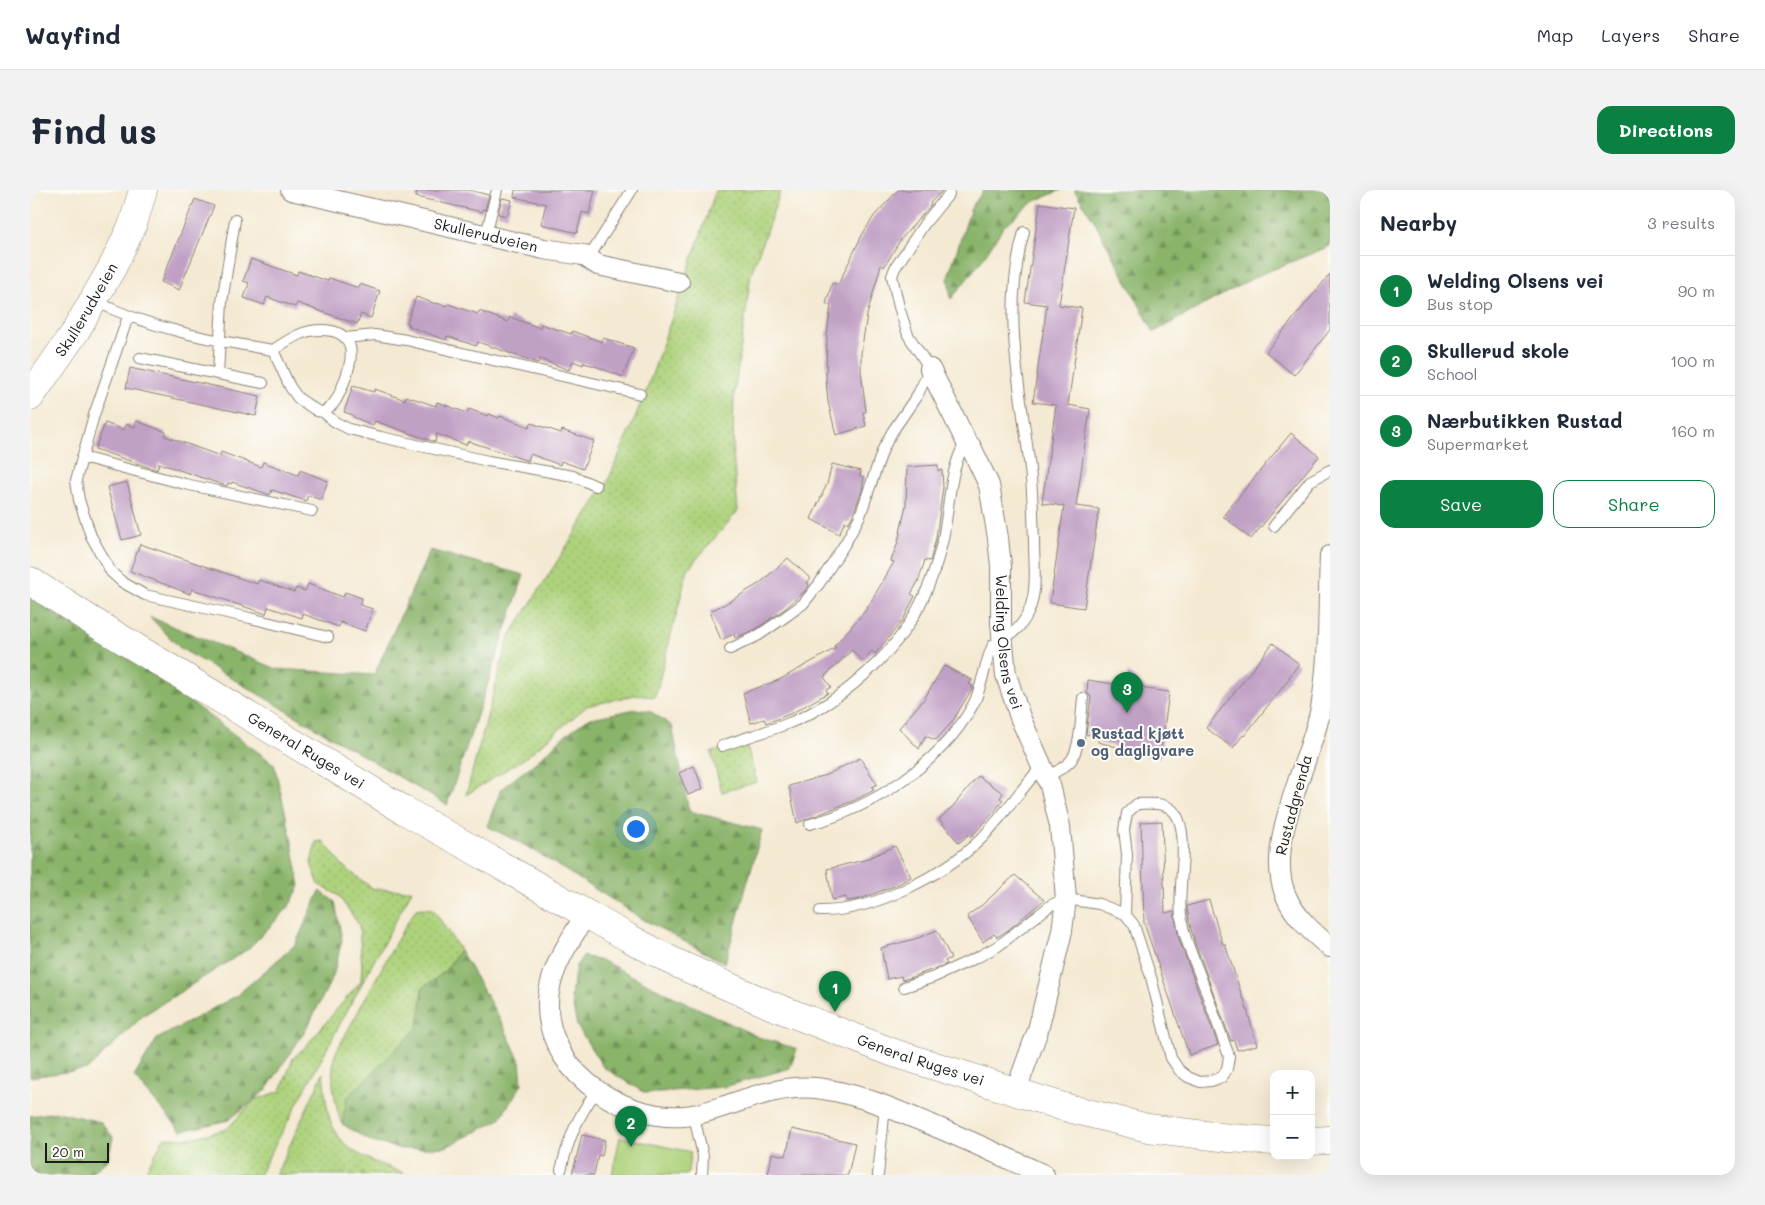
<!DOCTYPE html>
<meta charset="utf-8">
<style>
body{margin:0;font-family:Mali,sans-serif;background:#f2f2f3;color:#1f2937}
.controls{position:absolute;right:15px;bottom:15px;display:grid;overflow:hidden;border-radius:10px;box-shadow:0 5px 20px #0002}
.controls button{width:45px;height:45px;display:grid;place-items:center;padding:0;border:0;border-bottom:1px solid #e0e1e3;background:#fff;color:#1f2937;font:25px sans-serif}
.scale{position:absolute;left:15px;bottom:12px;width:64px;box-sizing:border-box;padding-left:5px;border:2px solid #1c1c1c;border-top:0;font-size:14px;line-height:18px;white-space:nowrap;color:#1c1c1c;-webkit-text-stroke:4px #fdfcf7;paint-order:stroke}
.you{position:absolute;left:605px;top:638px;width:18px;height:18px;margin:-12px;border:4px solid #fff;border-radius:50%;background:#1a73e8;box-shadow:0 0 0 8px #1a73e833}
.badge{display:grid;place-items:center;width:32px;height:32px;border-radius:50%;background:#0b8043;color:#fff;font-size:16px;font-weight:700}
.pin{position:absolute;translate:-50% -41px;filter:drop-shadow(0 1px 2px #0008)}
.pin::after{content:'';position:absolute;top:26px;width:18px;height:15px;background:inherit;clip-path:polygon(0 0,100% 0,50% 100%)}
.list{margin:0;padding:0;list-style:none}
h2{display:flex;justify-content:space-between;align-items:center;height:65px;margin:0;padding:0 20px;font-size:21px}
h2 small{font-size:16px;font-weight:400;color:#747a83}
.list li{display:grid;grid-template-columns:32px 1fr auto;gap:15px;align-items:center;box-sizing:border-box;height:70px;padding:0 20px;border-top:1px solid #e0e1e3}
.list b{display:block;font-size:19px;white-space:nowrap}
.list p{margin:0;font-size:16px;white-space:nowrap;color:#747a83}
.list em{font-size:16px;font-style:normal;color:#747a83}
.actions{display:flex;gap:10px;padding:15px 20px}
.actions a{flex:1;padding:11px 0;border:1px solid #0b8043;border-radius:15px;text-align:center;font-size:18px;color:#0b8043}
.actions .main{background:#0b8043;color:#fff}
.map{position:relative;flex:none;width:1300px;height:985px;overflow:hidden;border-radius:15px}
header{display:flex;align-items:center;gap:30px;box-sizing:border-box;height:70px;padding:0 25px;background:#fff;border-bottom:1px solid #e0e1e3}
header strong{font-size:24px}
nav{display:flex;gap:28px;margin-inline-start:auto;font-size:18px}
.intro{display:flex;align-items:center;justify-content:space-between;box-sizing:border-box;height:120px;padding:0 30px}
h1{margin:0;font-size:35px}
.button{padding:12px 22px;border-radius:15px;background:#0b8043;color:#fff;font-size:18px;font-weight:700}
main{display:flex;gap:30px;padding:0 30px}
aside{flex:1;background:#fff;border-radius:15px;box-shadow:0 5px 20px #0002}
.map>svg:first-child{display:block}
.grass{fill:#add27b;stroke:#64774c}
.forest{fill:url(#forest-firs);stroke:#536844}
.park{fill:url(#park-dots);stroke:#64774c}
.building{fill:#c1a0c6}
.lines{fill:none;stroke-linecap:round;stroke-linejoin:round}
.service-casing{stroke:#888277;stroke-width:12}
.minor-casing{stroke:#888277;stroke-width:22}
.secondary-casing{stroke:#888277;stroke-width:29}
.service{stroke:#fff;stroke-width:10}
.minor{stroke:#fff;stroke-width:20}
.secondary{stroke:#fff;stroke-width:28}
.service-dot{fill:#5c6f8a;stroke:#fdfcf7;stroke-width:2}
.labels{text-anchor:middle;stroke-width:4;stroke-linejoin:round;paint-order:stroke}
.street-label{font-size:15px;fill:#1c1c1c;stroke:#fdfcf7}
.service-label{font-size:15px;font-weight:bold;fill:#4e5e75;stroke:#fdfcf7;text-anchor:start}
</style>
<header>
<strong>Wayfind</strong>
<nav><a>Map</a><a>Layers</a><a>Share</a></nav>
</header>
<div class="intro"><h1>Find us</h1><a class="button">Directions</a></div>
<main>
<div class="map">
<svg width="1300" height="985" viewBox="0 0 1300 985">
<defs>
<pattern id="forest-firs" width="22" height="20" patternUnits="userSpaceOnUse" patternTransform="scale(1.25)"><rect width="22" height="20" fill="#8ab46b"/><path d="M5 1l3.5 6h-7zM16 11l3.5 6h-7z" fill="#709257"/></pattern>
<pattern id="park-dots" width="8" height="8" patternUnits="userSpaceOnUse" patternTransform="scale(1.25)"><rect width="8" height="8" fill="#add27b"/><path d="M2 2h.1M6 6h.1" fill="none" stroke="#94b46a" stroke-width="1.8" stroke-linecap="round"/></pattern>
</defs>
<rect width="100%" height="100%" fill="#fdfcf7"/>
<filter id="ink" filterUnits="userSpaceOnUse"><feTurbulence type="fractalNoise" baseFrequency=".02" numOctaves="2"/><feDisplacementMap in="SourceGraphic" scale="10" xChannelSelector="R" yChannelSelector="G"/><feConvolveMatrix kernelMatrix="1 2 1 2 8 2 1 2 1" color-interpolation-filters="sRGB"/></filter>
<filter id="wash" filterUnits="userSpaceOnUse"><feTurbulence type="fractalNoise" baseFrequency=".0096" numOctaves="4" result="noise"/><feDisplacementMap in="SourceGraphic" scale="20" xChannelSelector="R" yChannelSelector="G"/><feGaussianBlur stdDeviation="1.12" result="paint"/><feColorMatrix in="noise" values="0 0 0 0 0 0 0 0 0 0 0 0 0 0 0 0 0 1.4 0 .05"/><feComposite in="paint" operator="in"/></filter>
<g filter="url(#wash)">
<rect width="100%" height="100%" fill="#f4e9d2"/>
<path class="grass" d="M590,947L661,962L657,985H582Z"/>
<path class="forest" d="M954,0H1031L1003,12L974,36L952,70L921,109L918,87L941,18Z
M1044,0H1300V56L1227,86L1124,142L1063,29Z
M400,360L494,385L417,615L150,458L120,427L247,479L344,485Z
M0,408L121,483L244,574L261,647L270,696L258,718L218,759L114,825L58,879L0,887Z
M606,519L620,521L642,536L659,621L732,640L695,773L616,731L500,658L457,636L471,599L506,572L532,548L557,529Z
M290,701L305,712L312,750L303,786L277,838L236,900L199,930L151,941L104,887L127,849L206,806L265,755Z
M430,760L472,833L490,871L492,894L469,930L416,957L372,959L342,952L312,934L317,908L387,838L391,817L392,798L413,783Z
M553,766L575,772L624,797L728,847L767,859L760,878L694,897L615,903L573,877L547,836L541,807L546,776Z
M27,922L71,932L83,947L78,970L58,985H0V926Z"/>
<path class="park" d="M686,0H751L721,84L704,206L703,263L708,321L658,379L625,507L605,505L557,516L495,568L436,605L478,449L578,291L617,199Z
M716,554L727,592L692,602L681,562Z
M293,651L314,677L343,699L382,700L229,985H146L142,981L115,982L134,948H161L197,939L224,910L251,901L263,868L275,857L331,791L332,777L329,735L308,705L289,695L281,673L286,652Z
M392,718L403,719L430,760L413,783L392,798L391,817L387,838L317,908L312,934C304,913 299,883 306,862L372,741L386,719Z
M293,883C295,896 295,909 298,922C307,962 339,970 374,983L354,985H246Z"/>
<g id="blocks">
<path class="building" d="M387,0H439L459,5L455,20L452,19V22L386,7Z
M485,0H565L559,24L552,22L547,43L511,34L516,14L484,7Z
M868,0H913L900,13L901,15L871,49L854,77L851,75L837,125L831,163V181L836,222H833L836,236L806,245L798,212L796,189L797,145L801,115L796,114L802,93L808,95L832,45L844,26Z
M472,8L482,10L477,26L468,24Z
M165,9L184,16L149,100L131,92Z
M1010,13L1044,18L1029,115L1052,118L1038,215L1060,219L1046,316L1069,319L1054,418L1020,413L1034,316L1012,313L1026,215L1003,212L1017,115L995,112Z
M221,69L267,85L268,81L298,91L299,88L329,98L330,94L350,101L341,128L331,124L327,134L267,113L265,117L237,107L234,115L214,108L219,93L213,91Z
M1300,84V140L1264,185L1236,162Z
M386,107L406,114V113L417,116L418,114L448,124L449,121L478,132L480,127L510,138L511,134L541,144L542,141L572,152L573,148L604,158L593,187L565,176L553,173V175L543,171L539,180L510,169L508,173L448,152L446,156L417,146L416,150L378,136L379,134L377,133Z
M100,178L230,206L226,226L96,198Z
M323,196L344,202L345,199L375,210L376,206L406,216L407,212L437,223L439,219L458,226L459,224L469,228L470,226L499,237L501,233L531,243L532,240L564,251L553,279L531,271L530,275L500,264L498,271L438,251L436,255L407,244L405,252L345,231L343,235L323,227V225L314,222Z
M106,231L136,242L135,246L190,266L191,262L231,277L233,272L268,285L270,280L298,291L291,310L278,305L276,311L242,300L240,305L202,292L201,294L198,293L197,296L190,294L129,273L127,280L65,259L75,233L94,240L96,234L105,237Z
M1261,243L1289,266L1221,349L1193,326Z
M802,274L831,281L830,286L834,287L832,300L822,327L818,333L815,331L809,344L781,329L797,294Z
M908,275V281L912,280L913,297L906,348L900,371L895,370L888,392L881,404L885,406L873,430L845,464L842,461L832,471L822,460L794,487L801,497L796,500L798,503L762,523L745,530L736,533L734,529L721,533L713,503L749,490L806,458L804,456L836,420L864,372L861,371L868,352L876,315L877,277Z
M97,292L111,345L92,350L77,297Z
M110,354L227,394L229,390L264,402L266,398L275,401L278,394L313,407L315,402L332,408L330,415L343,419L335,441L310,432L309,437L273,424L272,428L238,417L236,424L162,399L160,404L100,381Z
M758,368L781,389L777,392L779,395L776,400L756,418L726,439L705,448L704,444L691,450L680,421L697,413L730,393Z
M1243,453L1269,474L1259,487L1260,488L1214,546L1213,545L1203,558L1176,538Z
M914,476L942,490L939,494L943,497L922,532L906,550L895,546L889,559L869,538L894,509Z
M1098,482L1116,499L1139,502L1130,568L1087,562V557L1068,552L1069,547L1056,544L1061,507L1057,502L1058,490L1096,496Z
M830,568L847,594L842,597L844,600L825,610L767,633L759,596L796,585Z
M664,576L673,599L658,605L649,583Z
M948,586L973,603L970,608L973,610L964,622L941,647L939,644L929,653L909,629L923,616Z
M1132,631L1135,723L1144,721L1149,749L1188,855L1159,865L1114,733L1111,632Z
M865,656L881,687L867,695L830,709L816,711V707L802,710L797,679L834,670Z
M985,685L1014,710L978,740L967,747L964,744L953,752L937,726L952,715Z
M1179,710L1193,755L1195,754L1213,809H1214L1227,855L1207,860L1204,850L1201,851L1165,753L1159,731L1157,716Z
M907,740L921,768L915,771L917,774L879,788L872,790L871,786L857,789L851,758L888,748Z
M762,939L825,953L818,985H738L742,963L756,966Z
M552,945L575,950L572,966L568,965L564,985H542Z"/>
</g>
</g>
<g filter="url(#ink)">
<use href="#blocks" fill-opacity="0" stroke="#888277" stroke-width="1"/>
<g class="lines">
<defs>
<path id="service" d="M205,30L192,112L188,184L233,193
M456,45L467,0
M553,65L563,61L602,0
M65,111C121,139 181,150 243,160C251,155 258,150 266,146C281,138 315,135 320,157C323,169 317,184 313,195C308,207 305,216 293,222
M98,127L64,225L46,290L49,310L61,346L81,382L92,392L115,405L220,428L298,447
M315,148L345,145L376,150L610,204
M243,160L260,197L268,208L287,221L293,222L305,232L319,239L351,247L458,271L543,286L566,296
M110,168L188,184
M52,267L155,294L282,321
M1244,336L1280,291L1300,280
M700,459L729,445L755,427L773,414L789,394L816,352L830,326L853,259L862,242L888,204L900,179L878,145L869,117L862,86L865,78L895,33L919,4
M692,556C724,544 758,537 788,519C820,501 856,468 877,437C893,413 905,382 912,353C920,319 918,282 936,251
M1017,587C1025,582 1037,577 1042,569C1051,554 1051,525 1053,508
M780,634C843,618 913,572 944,513C953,494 954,474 963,455C980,444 989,442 998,423C1008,402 1004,374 1004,351C1003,327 1003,303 1000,279C991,197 971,125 994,42
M790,721C842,722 914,685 951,649C973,626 991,599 1012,576
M874,797L904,787L948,767L968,756L1021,715L1036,709L1069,714L1095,724L1104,735L1121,787L1141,868L1149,880L1158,887L1170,892L1181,891L1192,887L1197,879L1199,866C1189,839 1180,811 1169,783C1162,765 1153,745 1151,725C1147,700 1161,643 1145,623C1136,611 1121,614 1107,614L1097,623L1094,640L1097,664L1095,724
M664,926L673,966L672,985
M531,980C539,947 547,928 567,900
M848,985L855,916"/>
<g id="minor">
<path id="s1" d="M261,0L514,59L553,65L568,75L649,92"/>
<path id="s2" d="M900,179L936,251L941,257L959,295L968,348L971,376V433L976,485L990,527L1020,595L1030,636L1036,709L1032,741L1008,840L985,903"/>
<path d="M1300,366C1298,416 1300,469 1291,518C1281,571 1233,654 1256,706C1265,727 1283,743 1300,757"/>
<path d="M556,724C541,750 524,772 519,802C508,875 588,931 654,926C671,925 685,919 701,914C727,905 758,895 786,898C821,902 854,915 887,929C930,946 972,966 1014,985"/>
</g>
<g id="secondary">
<path id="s3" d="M0,207L45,142L83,76L103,34L113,0"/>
<path id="s4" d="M0,391L62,431L377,622L597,747L644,772L695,795L743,816L864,863L1034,917L1118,938L1199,948L1244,951"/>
<path d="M1281,951L1300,950"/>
</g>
</defs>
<use href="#service" class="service-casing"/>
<use href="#minor" class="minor-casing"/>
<use href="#secondary" class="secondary-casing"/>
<use href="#service" class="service"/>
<use href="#minor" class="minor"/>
<use href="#secondary" class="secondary"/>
</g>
</g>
<circle class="service-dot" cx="1051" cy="553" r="5"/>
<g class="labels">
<g class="street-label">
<text dy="5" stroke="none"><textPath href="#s1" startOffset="200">Skullerudveien</textPath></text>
<text dy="5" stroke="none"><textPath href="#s3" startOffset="104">Skullerudveien</textPath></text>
<text dy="5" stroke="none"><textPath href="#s2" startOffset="289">Welding Olsens vei</textPath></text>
<text dy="5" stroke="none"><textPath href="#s4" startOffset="324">General Ruges vei</textPath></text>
<text transform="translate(1264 615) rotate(-75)" y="5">Rustadgrenda</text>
<text dy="5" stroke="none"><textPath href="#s4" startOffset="1014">General Ruges vei</textPath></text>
</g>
<g class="service-label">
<text x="1061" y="549">Rustad kjøtt<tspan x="1061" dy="17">og dagligvare</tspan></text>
</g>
</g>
</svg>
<div class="controls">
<button>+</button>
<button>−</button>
</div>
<div class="scale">20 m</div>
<div class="you"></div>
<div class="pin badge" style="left:805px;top:822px">1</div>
<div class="pin badge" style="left:601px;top:957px">2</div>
<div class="pin badge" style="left:1097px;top:523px">3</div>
</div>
<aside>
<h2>Nearby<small>3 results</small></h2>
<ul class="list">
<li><span class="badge">1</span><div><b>Welding Olsens vei</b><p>Bus stop</p></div><em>90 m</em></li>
<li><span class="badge">2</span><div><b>Skullerud skole</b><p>School</p></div><em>100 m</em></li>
<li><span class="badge">3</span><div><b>Nærbutikken Rustad</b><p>Supermarket</p></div><em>160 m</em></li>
</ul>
<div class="actions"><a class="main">Save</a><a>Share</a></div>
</aside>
</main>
